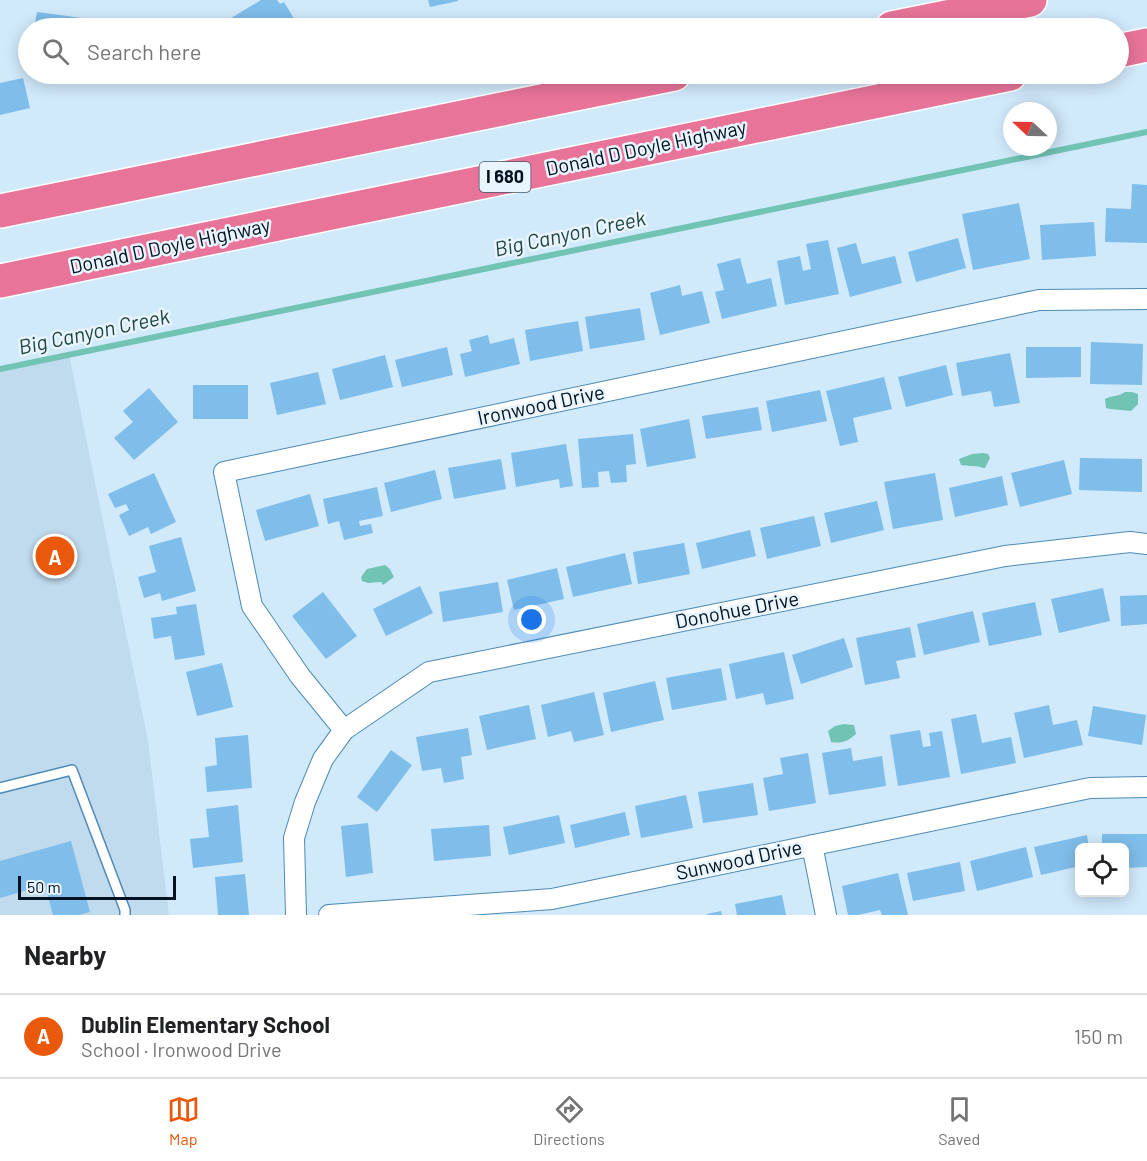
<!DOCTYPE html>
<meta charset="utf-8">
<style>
body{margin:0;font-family:Barlow,sans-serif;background:#f2f2f2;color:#202124}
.controls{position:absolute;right:18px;bottom:18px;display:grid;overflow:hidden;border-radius:9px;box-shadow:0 3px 15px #0003}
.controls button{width:54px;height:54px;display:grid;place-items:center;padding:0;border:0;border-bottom:2px solid #e0e0e0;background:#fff;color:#202124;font:30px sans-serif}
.compass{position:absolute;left:1003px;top:102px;width:54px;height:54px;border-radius:50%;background:#fff;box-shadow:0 3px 15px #0003;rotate:292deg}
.scale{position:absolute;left:18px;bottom:15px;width:158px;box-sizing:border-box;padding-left:6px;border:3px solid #001121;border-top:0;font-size:16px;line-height:21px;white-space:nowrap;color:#001121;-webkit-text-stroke:4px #e8f4fe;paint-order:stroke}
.you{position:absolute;left:532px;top:620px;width:21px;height:21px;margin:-15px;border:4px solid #fff;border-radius:50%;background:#1a73e8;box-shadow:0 0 0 9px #1a73e833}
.badge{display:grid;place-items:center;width:39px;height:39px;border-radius:50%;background:#ea580c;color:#fff;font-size:20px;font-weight:700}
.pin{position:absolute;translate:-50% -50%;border:3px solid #fff;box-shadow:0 2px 6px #0006}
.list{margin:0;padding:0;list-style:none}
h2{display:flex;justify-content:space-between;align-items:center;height:78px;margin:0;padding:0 24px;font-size:26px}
h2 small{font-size:20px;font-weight:400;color:#757577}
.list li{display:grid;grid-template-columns:39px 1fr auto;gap:18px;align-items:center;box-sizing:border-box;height:84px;padding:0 24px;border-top:2px solid #e0e0e0}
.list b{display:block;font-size:22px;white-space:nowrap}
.list p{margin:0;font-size:20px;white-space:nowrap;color:#757577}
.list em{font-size:20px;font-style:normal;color:#757577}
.icon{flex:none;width:33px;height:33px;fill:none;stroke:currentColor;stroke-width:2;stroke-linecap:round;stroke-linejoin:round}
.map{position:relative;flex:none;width:1147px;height:915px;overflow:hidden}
.search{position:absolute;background:#fff;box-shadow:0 3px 15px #0003;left:18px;right:18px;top:18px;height:66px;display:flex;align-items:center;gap:15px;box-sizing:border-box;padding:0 21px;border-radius:33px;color:#757577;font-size:22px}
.sheet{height:162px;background:#fff}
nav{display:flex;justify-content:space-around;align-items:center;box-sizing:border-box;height:84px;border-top:2px solid #e0e0e0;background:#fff;font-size:16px;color:#757577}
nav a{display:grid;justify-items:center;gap:3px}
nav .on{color:#ea580c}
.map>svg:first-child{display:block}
.built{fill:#c0dbee}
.water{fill:#71c3b4}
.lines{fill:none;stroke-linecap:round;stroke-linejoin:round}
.stream{stroke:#71c3b4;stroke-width:6}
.building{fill:#7fbdea}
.lane-casing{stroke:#4d8ab5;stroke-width:12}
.street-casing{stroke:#4d8ab5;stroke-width:22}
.highway-casing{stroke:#fff;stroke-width:36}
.lane{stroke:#fff;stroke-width:9}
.street{stroke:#fff;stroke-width:20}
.highway{stroke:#e8749a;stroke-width:33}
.labels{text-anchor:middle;stroke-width:5;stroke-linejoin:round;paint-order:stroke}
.shield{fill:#e8f4fe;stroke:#465563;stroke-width:1.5}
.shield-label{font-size:18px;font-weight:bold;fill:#001121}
.street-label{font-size:20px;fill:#001121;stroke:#e8f4fe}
.water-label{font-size:21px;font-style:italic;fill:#1e453e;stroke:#e8f4fe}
</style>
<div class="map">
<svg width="1147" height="915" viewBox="0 0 1147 915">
<rect width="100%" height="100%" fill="#d0e9fb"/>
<path class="built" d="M69,355L148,741L169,915H0V370Z"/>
<path class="water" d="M1125,392H1132L1138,394V404L1131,411L1110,409L1106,408L1105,399C1112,395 1118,397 1125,392Z
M983,453L988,454L990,458L985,468H983C977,465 968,467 961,465L959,459L972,454Z
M385,565L390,569L394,577L383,585L381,582L368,583L362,581L361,577L367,569Z
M844,724L854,725L856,734C848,741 842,744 831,742L828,731L835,726Z"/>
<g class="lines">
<path class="stream" d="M0,369L1147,132"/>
</g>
<path class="building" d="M261,0H277L280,4L284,2L296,22L285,28H226L223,23Z
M428,0H458V1L430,7Z
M37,12L82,18L80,28H34Z
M186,20L205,23L204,28H184Z
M150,24L168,27V28H149Z
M23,78L30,108L0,115V83Z
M1132,184L1147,185V243L1105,242L1106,208L1131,209Z
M1019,203L1030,259L973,270L962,214Z
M1094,222L1096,256L1042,260L1040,225Z
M958,238L966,268L916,282L908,252Z
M828,240L839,294L785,305L777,261L800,256L803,271L811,269L806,244Z
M856,243L862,264L895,256L902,283L850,297L837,248Z
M740,258L747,284L771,278L777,306L722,319L715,292L724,290L717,264Z
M680,285L682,296L702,291L710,323L660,335L650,293Z
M640,308L645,340L590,349L585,317Z
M578,321L583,351L530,361L525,330Z
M488,335L490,344L514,338L520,364L465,377L460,354L472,351L469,340Z
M1091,342L1143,344L1142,385L1090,384Z
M447,347L453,375L402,387L395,360Z
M1026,347H1081V377L1026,378Z
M1010,353L1020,403L994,407L991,391L962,396L956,363Z
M385,355L393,387L340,400L332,369Z
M946,365L953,395L906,407L898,377Z
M318,372L326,404L277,415L270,383Z
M884,377L892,409L853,418L858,442L840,446L826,391Z
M193,385H248V419H193Z
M149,388L178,422L134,460L114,438L133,422L123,411Z
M820,390L827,421L772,432L766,401Z
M758,407L762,430L706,439L702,416Z
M689,419L696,458L647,467L640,429Z
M633,434L636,464L626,465L627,482L611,483L609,471L598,472L599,487L582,488L578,439Z
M566,444L573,486L560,488L559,479L516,487L511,453Z
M1080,458L1142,459V492L1079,490Z
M501,459L506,489L454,499L448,468Z
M1064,460L1072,494L1020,507L1011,473Z
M435,470L442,499L391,512L384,483Z
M154,473L176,522L151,534L148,527L129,536L119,515L129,510L126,504L115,508L108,494Z
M935,473L943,520L893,529L884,482Z
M1002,476L1008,505L955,517L949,488Z
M377,487L383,516L359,521L360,526L371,524L373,533L344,540L339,521L328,524L323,499Z
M310,494L319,526L265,541L256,510Z
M877,501L884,530L831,543L824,513Z
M814,516L821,546L767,559L760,528Z
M750,530L756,556L702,569L696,543Z
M181,537L196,591L162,601L160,593L144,598L138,577L156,572L149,546Z
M684,543L690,574L638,584L633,552Z
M625,553L632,584L573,597L566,567Z
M557,568L564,599L514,610L507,580Z
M498,582L503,612L443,622L439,592Z
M420,586L433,613L386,636L373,609Z
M1103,588L1110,621L1059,633L1051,599Z
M323,592L357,636L326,659L292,616Z
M1147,595V624L1121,626L1120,596Z
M1035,602L1042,635L989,646L982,613Z
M196,604L205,655L175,660L171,636L154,639L151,618L177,614L176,607Z
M973,611L980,642L924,655L917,624Z
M910,627L916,657L896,661L900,678L865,685L856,638Z
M844,638L853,667L801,684L792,655Z
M784,652L794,699L766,705L763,693L736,699L729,664Z
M222,663L233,707L197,716L186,672Z
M721,668L727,700L672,710L666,678Z
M655,681L664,720L611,732L603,693Z
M594,692L604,735L574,742L571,731L548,737L541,705Z
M529,705L536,739L487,750L479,716Z
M1049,705L1053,725L1077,720L1083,745L1024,758L1014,713Z
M1093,706L1146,715L1142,745L1088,736Z
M976,714L982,743L1011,737L1016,763L961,774L951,719Z
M468,728L472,755L461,757L464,779L444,783L441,768L422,771L416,737Z
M920,730L923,747L931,746L929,733L942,731L950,777L898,786L890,735Z
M248,735L252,788L207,792L205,767L217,765L215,738Z
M851,748L853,761L882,756L886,786L829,795L822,753Z
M391,750L412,765L377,812L357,797Z
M808,753L816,803L769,811L763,778L783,774L780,758Z
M753,783L758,815L703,823L698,792Z
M686,795L693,828L641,838L635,806Z
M238,805L243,862L193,868L190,839L209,837L206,809Z
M625,812L630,835L575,848L570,825Z
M559,815L565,843L509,855L503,827Z
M368,823L373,873L346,877L341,826Z
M489,825L491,856L434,861L431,829Z
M1102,834H1147V867L1124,868V848H1102Z
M1087,835L1089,848H1080V866L1041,875L1034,847Z
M71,841L90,912L79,915H53L45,885L0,898V861Z
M1026,847L1033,877L977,891L970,861Z
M960,862L965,891L913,901L907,873Z
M898,873L908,915H882L880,910L858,915H848L842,886Z
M245,874L249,915H218L215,877Z
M782,895L786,915H737L735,904Z
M721,911L722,915H707V914Z"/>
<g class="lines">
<defs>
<path id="lane" d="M0,788L72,770L125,910V915"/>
<path id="street" d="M344,730L300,676L252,606L224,472L1039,300L1147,299
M812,845L826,915
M296,915L294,838L305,802L323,759L344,730L429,672L1005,556L1130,542L1147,544
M329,915L552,899L1090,788L1147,787"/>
<path id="highway" d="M892,28L1030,0
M1118,51L1147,45
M0,211L674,74
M0,281L1010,74"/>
</defs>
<use href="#lane" class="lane-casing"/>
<use href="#street" class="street-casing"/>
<use href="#highway" class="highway-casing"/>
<use href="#lane" class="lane"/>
<use href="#street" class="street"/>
<use href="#highway" class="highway"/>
</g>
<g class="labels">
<rect class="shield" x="479.5" y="162" width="51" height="30" rx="4.5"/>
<g class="shield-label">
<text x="505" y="183">I 680</text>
</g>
<g class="street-label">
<text transform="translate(646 148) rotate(-12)" y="7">Donald D Doyle Highway</text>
<text transform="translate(170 246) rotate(-12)" y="7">Donald D Doyle Highway</text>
<text transform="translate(541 405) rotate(-12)" y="7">Ironwood Drive</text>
<text transform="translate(737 610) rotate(-11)" y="7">Donohue Drive</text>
<text transform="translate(739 860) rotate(-12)" y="7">Sunwood Drive</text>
</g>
<g class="water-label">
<text transform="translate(570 234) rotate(-12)" y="7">Big Canyon Creek</text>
<text transform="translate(94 332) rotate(-12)" y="7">Big Canyon Creek</text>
</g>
</g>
</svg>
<div class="controls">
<button><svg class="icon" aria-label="locate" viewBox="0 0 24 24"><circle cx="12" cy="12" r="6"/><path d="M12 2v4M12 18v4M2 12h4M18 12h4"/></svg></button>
</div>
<svg class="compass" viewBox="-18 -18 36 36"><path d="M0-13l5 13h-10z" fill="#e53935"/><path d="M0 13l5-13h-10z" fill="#757577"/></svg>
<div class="scale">50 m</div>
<div class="you"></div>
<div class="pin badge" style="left:55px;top:556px">A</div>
<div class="search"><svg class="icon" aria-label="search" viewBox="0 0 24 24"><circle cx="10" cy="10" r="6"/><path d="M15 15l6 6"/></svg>Search here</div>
</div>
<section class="sheet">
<h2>Nearby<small></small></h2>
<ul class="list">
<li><span class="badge">A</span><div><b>Dublin Elementary School</b><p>School · Ironwood Drive</p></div><em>150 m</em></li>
</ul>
</section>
<nav>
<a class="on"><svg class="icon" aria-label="map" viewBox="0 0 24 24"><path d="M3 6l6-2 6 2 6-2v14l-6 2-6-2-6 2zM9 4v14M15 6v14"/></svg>Map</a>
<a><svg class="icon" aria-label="directions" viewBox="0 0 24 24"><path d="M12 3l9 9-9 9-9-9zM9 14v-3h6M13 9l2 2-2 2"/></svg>Directions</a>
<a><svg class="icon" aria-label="saved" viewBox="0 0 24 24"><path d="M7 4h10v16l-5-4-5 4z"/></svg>Saved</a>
</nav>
